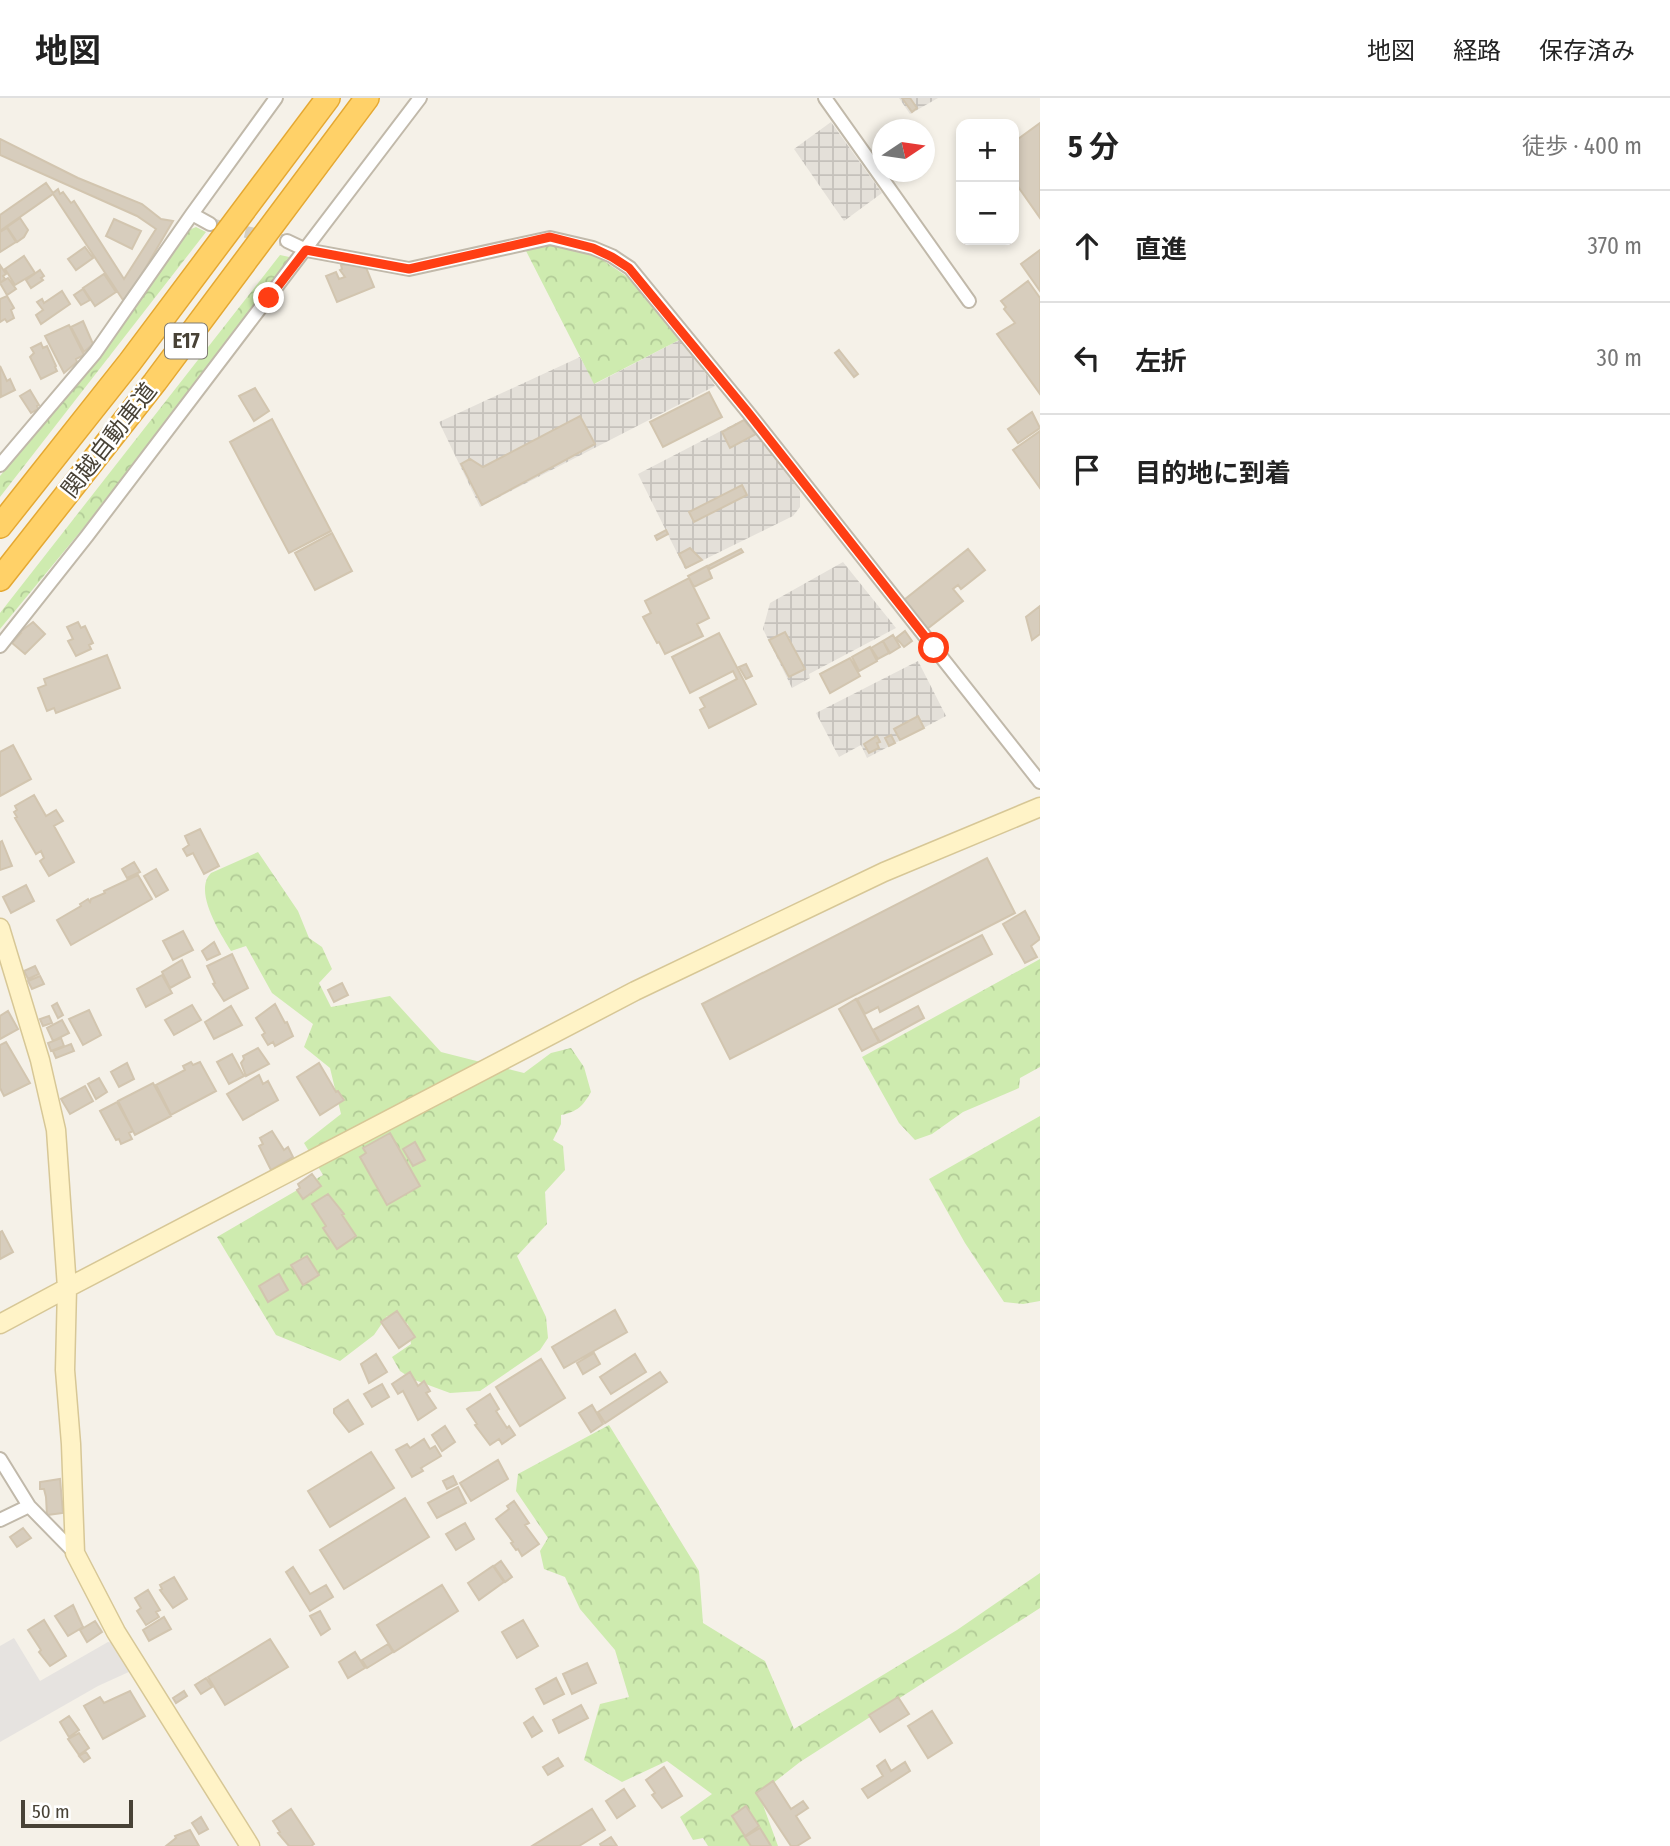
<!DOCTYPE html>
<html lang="ja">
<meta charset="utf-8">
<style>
body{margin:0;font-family:"Fira Sans Condensed","Noto Sans JP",sans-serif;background:#f2f2f2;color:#222}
.controls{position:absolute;right:21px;top:21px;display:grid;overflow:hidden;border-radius:14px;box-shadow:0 4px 10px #0003}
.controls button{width:63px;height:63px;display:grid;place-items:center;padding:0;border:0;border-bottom:2px solid #e0e0e0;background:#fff;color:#222;font:35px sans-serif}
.compass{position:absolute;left:872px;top:21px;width:63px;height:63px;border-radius:50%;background:#fff;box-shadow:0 4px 10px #0003;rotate:77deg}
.scale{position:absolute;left:21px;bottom:18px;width:112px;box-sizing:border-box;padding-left:7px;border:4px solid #484236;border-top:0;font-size:19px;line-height:24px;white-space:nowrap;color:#484236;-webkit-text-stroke:5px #fff;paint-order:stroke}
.stop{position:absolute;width:21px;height:21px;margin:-16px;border:5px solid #ff3e14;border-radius:50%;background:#fff}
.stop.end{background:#ff3e14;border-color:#fff;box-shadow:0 2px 7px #0008}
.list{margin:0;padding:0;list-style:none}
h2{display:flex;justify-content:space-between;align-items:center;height:91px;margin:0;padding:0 28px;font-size:30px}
h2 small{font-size:23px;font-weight:400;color:#767676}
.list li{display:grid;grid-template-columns:46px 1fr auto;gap:21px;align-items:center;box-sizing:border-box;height:112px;padding:0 28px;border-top:2px solid #e0e0e0}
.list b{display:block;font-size:26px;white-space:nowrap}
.list em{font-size:23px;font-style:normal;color:#767676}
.icon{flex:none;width:38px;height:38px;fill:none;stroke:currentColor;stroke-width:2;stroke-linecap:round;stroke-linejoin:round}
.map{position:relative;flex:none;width:1040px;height:1748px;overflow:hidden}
header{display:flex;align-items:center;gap:42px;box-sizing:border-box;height:98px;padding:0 35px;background:#fff;border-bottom:2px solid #e0e0e0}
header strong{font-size:33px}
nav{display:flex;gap:38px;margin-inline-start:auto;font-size:24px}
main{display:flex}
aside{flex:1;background:#fff}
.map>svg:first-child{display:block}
.industrial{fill:url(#industrial-grid)}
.forest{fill:url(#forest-crowns)}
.parking{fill:#e6e3e0}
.building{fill:#d7cdbd;stroke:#d2c5af;stroke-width:2}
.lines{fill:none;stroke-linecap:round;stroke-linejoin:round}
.street-tunnel{stroke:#d2cec4;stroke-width:12;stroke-dasharray:12 6;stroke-linecap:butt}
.street-casing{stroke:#c1b9aa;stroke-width:16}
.secondary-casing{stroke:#d7c796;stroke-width:21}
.highway-casing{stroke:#e5a832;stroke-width:26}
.street{stroke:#fff;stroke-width:12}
.secondary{stroke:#fff3c7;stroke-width:18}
.highway{stroke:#ffd168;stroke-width:23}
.route{stroke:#ff3e14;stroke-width:9}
.labels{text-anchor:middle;stroke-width:5;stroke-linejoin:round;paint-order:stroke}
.shield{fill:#fff;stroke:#7f7b72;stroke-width:2}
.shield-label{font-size:21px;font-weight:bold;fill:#484236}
.street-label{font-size:23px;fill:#484236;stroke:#fff}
</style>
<header>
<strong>地図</strong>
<nav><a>地図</a><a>経路</a><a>保存済み</a></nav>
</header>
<main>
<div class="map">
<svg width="1040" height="1748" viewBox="0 0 1040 1748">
<defs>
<pattern id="industrial-grid" width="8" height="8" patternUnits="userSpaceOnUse" patternTransform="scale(1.75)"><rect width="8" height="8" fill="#e4e0d9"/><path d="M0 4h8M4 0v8" fill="none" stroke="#c5c1bb"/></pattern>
<pattern id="forest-crowns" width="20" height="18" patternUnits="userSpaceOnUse" patternTransform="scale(1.75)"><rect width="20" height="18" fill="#ceebaf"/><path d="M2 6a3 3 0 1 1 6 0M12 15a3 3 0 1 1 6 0" fill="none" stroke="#b2cb97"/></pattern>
</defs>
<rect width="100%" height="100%" fill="#f5f1e8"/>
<path class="industrial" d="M899,0H938L910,16Z
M831,24L882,95L844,123L794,51Z
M681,241L715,288L480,409L439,324L580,259L595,286Z
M744,321L767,347L800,394V409L793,418L685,471L638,376Z
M843,464L896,530L809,576L810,580L792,590L763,531L770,505Z
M918,563L946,618L867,660L861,647L839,659L816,615Z"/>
<path class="forest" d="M196,129L206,134L0,399V378L102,255L189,132Z
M554,146L594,156L629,180L681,241L594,286L524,149Z
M280,157L294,160L270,187L85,428L0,531V515Z
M258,754L298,813L309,840L322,849L332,871L319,885L331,909L390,898L441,954L524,975L551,955L571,950L584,969L591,994C583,1008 577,1014 561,1017V1026L553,1042L563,1048L565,1072L545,1094L547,1126L517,1158L546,1219L548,1240L540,1252L480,1293L450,1295L412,1281L400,1273L392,1259L411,1246L408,1226L387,1218L374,1237L340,1263L276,1237L217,1139L323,1077L304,1045L341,1016L330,970L304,949L313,926L272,895L246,848L231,853C220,835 193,793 211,775Z
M1040,861V969L1020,980L1019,990L963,1014L932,1036L915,1042L899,1025L862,959Z
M1040,1018V1203L1023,1206L1004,1204L965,1145L929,1081Z
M609,1327L699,1473L703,1525L765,1563L794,1631L957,1532L1040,1475V1510L800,1664L759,1696L778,1748H708L703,1740L693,1742L680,1719L712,1696L667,1663L622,1684L584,1662L600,1606L629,1599L615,1552L580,1511L565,1479L544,1471L540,1453L548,1440L516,1393L518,1376Z"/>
<path class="parking" d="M14,1540L40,1583L108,1544L114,1545L131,1573L98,1588L0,1644V1548Z"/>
<path class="building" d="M902,0H910L917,10L912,14Z
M1040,25V120L1014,83V44Z
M0,41L78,80L142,106L161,121L173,123L132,193L123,202L53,96L0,133V117L46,85L53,95L58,91L60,96L63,94L71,105L74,103L124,181L156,131L137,118L0,57Z
M20,120L28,132L24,139L17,144L7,129Z
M114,121L141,133L132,151L106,138Z
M7,130L16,144L0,154V134Z
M85,149L93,160L76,172L68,161Z
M1040,152V193L1021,166Z
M24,158L35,175L15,187L5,171Z
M358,165L365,167L374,189L337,204L326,178L336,174L339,181L345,179L340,172L342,171L341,167Z
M0,167L6,176L3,178L5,181L0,185Z
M40,172L44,178L41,180L43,182L31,190L26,182Z
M104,176L116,194L95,208L83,190Z
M8,180L16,191L7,197L0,185Z
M1028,183L1040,200V296L997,236L1015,225L1004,211L1006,209L1001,203Z
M83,191L90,202L81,207L74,197Z
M62,193L70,206L41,226L36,217L43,212L37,204L42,201L44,205Z
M7,198L14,210L11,212L14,220L7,224L5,221L0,224V201Z
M83,223L93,246L84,254L71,229Z
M69,227L84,257L76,261L77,264L64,275L45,238Z
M41,245L43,250L47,248L56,268L55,269L57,273L41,281L30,259L34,255L31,250Z
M839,252L858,276L854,279L835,255Z
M0,268L7,283L10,281L15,292L1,299Z
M255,290L269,313L254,323L239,298Z
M30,292L39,307L37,308L38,311L31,315L20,298Z
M709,294L722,319L663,349L650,324Z
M1032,314L1040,330L1018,345L1008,331Z
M580,318L595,346L482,407L461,366L470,361L483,369Z
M272,321L331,433L289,455L230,344Z
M744,322L756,336L730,350L722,334Z
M1040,333V390L1013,352Z
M742,387L747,397L694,424L689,414Z
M666,432L668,436L657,442L655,438Z
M332,435L352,473L315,492L295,455Z
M690,450L702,462L686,470L679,456Z
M741,451L743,454L710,471L708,468Z
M968,451L985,472L961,491L958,487L953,491L963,503L927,531L904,502Z
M707,468L712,480L694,489L688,478Z
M689,480L709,520L697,526L703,538L665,556L659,544L657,545L643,519L651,515L645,503Z
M1040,508V536L1032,542L1026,519Z
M33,524L45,536L25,556L12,545L21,535L20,534Z
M78,524L81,530L85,528L93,545L89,547L91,551L76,558L68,543L73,541L67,529Z
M905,533L912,543L904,549L896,540Z
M785,534L805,571L789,579L769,542Z
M719,535L756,606L709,630L700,612L705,609L700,600L737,581L733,573L690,595L672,559Z
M893,537L900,549L890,555L883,543Z
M883,543L889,555L878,561L871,550Z
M870,549L877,563L859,573L852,559Z
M107,557L120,590L56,615L54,610L47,613L38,590L46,587L44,581Z
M850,560L860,578L830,595L820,576Z
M746,566L752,578L746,581L739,569Z
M918,618L924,630L900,642L894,631Z
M891,637L895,645L889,648L885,640Z
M877,638L880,644L877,645L879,650L869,655L864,646Z
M13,647L31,681L0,698V654Z
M34,697L46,718L56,712L63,723L54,728L74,764L49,778L40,763L44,760L41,753L36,756L15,720L17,719L14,714L17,712L15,708Z
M200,731L219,768L204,776L193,755L187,758L183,751L189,747L185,738Z
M2,743L12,768L0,772V744Z
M987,760L1015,815L730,961L702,906Z
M134,764L140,774L127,780L122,771Z
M156,771L168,792L156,799L144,778Z
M138,777L152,801L71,847L57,822L81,808L80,806L88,801L90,804L91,801L105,795L104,793Z
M26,787L34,803L11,815L3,799Z
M1025,813L1040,841L1031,848L1037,859L1025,865L1003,826Z
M183,833L193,852L173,862L163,843Z
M982,837L992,856L880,914L878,909L865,916L857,901Z
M214,844L220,856L207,862L202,853Z
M232,856L248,890L224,903L213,886L215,885L207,868Z
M182,862L190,879L170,890L162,874Z
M35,868L39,876L28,881L24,873Z
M162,877L172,895L146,909L137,891Z
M40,878L44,886L32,891L28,883Z
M342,885L348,897L334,904L328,892Z
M856,901L879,944L862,953L839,911Z
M57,905L63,917L58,920L52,908Z
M275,906L285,925L287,924L293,938L275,948L273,944L268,947L262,937L265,935L256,920Z
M192,907L201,922L174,937L165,922Z
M231,908L242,927L214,941L205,924Z
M918,908L924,920L880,944L873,932Z
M89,912L101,937L83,947L69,921Z
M8,913L18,931L0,941V918Z
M49,918L52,925L43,928L40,921Z
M62,922L69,935L53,943L47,930Z
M61,940L64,948L51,953L48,945Z
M6,944L30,985L4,998L0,990V947Z
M71,946L74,953L56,960L53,953Z
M258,950L269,966L246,978L241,965L244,961L243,958Z
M232,956L244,978L229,986L217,964Z
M191,964L193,967L200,964L216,993L171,1017L156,987L185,972L183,968Z
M127,965L134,981L119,989L111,974Z
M319,965L336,994L338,993L344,1002L320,1017L297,979Z
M259,977L263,986L268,983L278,1002L243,1022L227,996Z
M99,980L107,994L96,1001L88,986Z
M153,985L171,1018L135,1037L118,1003Z
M85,988L93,1003L70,1016L61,1001Z
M117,1004L133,1033L129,1035L132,1041L121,1046L119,1041L116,1042L100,1013Z
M272,1033L284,1052L288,1049L293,1059L271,1072L259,1048L263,1046L260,1040Z
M390,1035L420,1088L387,1107L360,1059L366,1055L363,1050Z
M415,1044L425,1062L413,1068L403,1051Z
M312,1076L321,1088L303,1101L297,1092L300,1090L298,1086Z
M328,1096L344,1116L342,1117L356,1138L337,1151L323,1130L326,1128L312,1106Z
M2,1133L13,1154L0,1161V1134Z
M307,1158L319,1177L303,1187L291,1167Z
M279,1176L288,1192L268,1204L259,1188Z
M615,1212L627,1234L564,1270L552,1249Z
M397,1213L415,1239L399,1250L381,1224Z
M594,1255L600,1266L583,1276L577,1265Z
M376,1256L387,1274L369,1285L361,1266Z
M635,1256L646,1274L611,1296L600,1279Z
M541,1261L565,1300L520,1328L496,1289Z
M410,1274L418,1288L424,1283L430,1293L426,1295L436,1310L418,1322L403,1293L398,1296L392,1286Z
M660,1274L667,1284L605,1325L598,1314Z
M382,1286L389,1299L372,1309L364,1296Z
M490,1296L499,1311L496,1313L507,1330L509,1328L515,1337L502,1346L499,1341L490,1347L475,1327L477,1326L467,1311Z
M348,1302L363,1326L349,1334L334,1315V1311Z
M592,1307L603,1326L591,1334L579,1315Z
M445,1328L455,1344L442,1353L432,1337Z
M424,1341L430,1351L435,1348L441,1358L421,1370L423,1373L412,1379L396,1352L407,1346L410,1350Z
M371,1354L394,1390L330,1429L308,1393Z
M498,1362L508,1381L471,1403L460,1385Z
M453,1378L457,1386L447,1391L443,1383Z
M60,1381L63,1415L47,1417L46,1399L44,1391H40V1384Z
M458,1389L466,1405L437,1420L428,1405Z
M405,1400L429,1439L344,1491L320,1452Z
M514,1403L529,1425L525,1427L539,1446L522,1458L518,1451L516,1452L511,1445L513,1444L496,1421L509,1411L507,1408Z
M465,1425L474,1441L456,1452L446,1436Z
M23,1430L31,1440L17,1449L10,1439Z
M501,1463L512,1479L505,1484L494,1468Z
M493,1468L504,1484L479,1502L468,1485Z
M293,1469L310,1496L326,1487L333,1499L310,1513L286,1474Z
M174,1479L187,1501L173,1510L160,1492L162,1491L160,1487Z
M442,1487L458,1513L394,1554L377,1527Z
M148,1492L160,1512L156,1514L159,1519L146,1527L137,1513L141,1510L135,1500Z
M73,1507L83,1529L68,1538L55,1518Z
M320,1513L330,1531L321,1537L310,1518Z
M164,1519L171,1531L149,1543L143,1532Z
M44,1522L66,1558L50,1568L39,1554L41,1552L28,1532Z
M523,1522L538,1548L517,1560L502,1534Z
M95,1523L102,1534L87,1544L80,1532Z
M270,1541L288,1569L225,1607L208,1579Z
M388,1546L393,1554L367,1570L362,1562Z
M355,1554L365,1570L348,1580L339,1564Z
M587,1565L596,1585L572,1596L563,1576Z
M206,1580L212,1589L201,1596L195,1587Z
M556,1580L564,1596L544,1606L536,1591Z
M130,1593L145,1618L103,1641L84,1608L100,1599L104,1605Z
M184,1593L187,1598L176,1605L173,1600Z
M898,1599L909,1616L880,1634L869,1617Z
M581,1607L588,1620L559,1635L553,1622Z
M932,1613L952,1645L928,1660L908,1628Z
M69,1618L79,1632L69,1639L60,1624Z
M533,1619L542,1633L532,1639L524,1625Z
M79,1635L89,1650L79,1657L68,1641Z
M86,1654L90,1660L84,1664L79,1658Z
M558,1660L563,1668L548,1677L543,1669Z
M885,1662L891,1673L905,1664L910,1673L868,1700L862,1691L883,1678L877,1668Z
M664,1669L682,1698L662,1710L652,1697L655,1695L646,1682Z
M773,1683L791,1711L803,1703L808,1710L796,1718L810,1740L797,1748H791L756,1695Z
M624,1691L635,1708L617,1720L606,1703Z
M746,1708L759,1728L745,1738L732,1718Z
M291,1711L314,1746L311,1748H289L278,1735L280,1734L273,1723Z
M592,1711L605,1732L579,1748H532Z
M201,1719L208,1731L199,1736L192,1725Z
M760,1730L771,1748H751L745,1739Z
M190,1732L199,1748H166L176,1740L175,1738Z
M611,1739L617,1748H601L600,1746Z"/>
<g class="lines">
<path class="street-tunnel" d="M210,126L287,143"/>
<defs>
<path id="street" d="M825,0L969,203
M192,116L210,126
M287,143L306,152L409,171L550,140L593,150L612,158L630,170L747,313L1040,684
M0,367L95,255L192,116L276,0
M0,548L87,438L420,0
M0,1361L29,1408L75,1455
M0,1422L29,1408"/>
<path id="secondary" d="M0,830L40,962L56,1032L67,1190L0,1226
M250,1748L116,1534L75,1455L71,1346L65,1272L67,1190L635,893L884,774L1040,709"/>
<path id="highway" d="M0,428L130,264L328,0
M0,481L155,284L367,0"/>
</defs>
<use href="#street" class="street-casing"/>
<use href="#secondary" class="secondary-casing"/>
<use href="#highway" class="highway-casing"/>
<use href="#street" class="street"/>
<use href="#secondary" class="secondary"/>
<use href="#highway" class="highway"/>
</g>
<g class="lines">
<path class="route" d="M269,200L306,152L409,171L550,139L593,150L612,159L629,170L747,313L934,550"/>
</g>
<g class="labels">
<rect class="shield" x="165" y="225.5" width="42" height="35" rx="5"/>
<g class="shield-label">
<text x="186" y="250">E17</text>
</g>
<g class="street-label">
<text transform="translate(109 342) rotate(-52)" y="8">関越自動車道</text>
</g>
</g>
</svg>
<div class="controls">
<button>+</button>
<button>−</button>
</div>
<svg class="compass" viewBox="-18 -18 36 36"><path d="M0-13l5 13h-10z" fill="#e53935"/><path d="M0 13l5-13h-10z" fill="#767676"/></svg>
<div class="scale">50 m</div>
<div class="stop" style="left:934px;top:550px"></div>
<div class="stop end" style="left:269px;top:200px"></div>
</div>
<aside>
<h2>5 分<small>徒歩 · 400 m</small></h2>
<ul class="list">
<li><svg class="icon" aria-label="ahead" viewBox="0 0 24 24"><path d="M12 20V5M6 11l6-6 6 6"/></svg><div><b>直進</b></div><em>370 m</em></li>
<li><svg class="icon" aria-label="left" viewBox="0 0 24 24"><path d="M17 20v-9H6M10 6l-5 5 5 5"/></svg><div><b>左折</b></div><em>30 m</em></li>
<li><svg class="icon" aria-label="arrive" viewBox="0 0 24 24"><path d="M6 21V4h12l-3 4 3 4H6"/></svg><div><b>目的地に到着</b></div></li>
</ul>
</aside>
</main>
